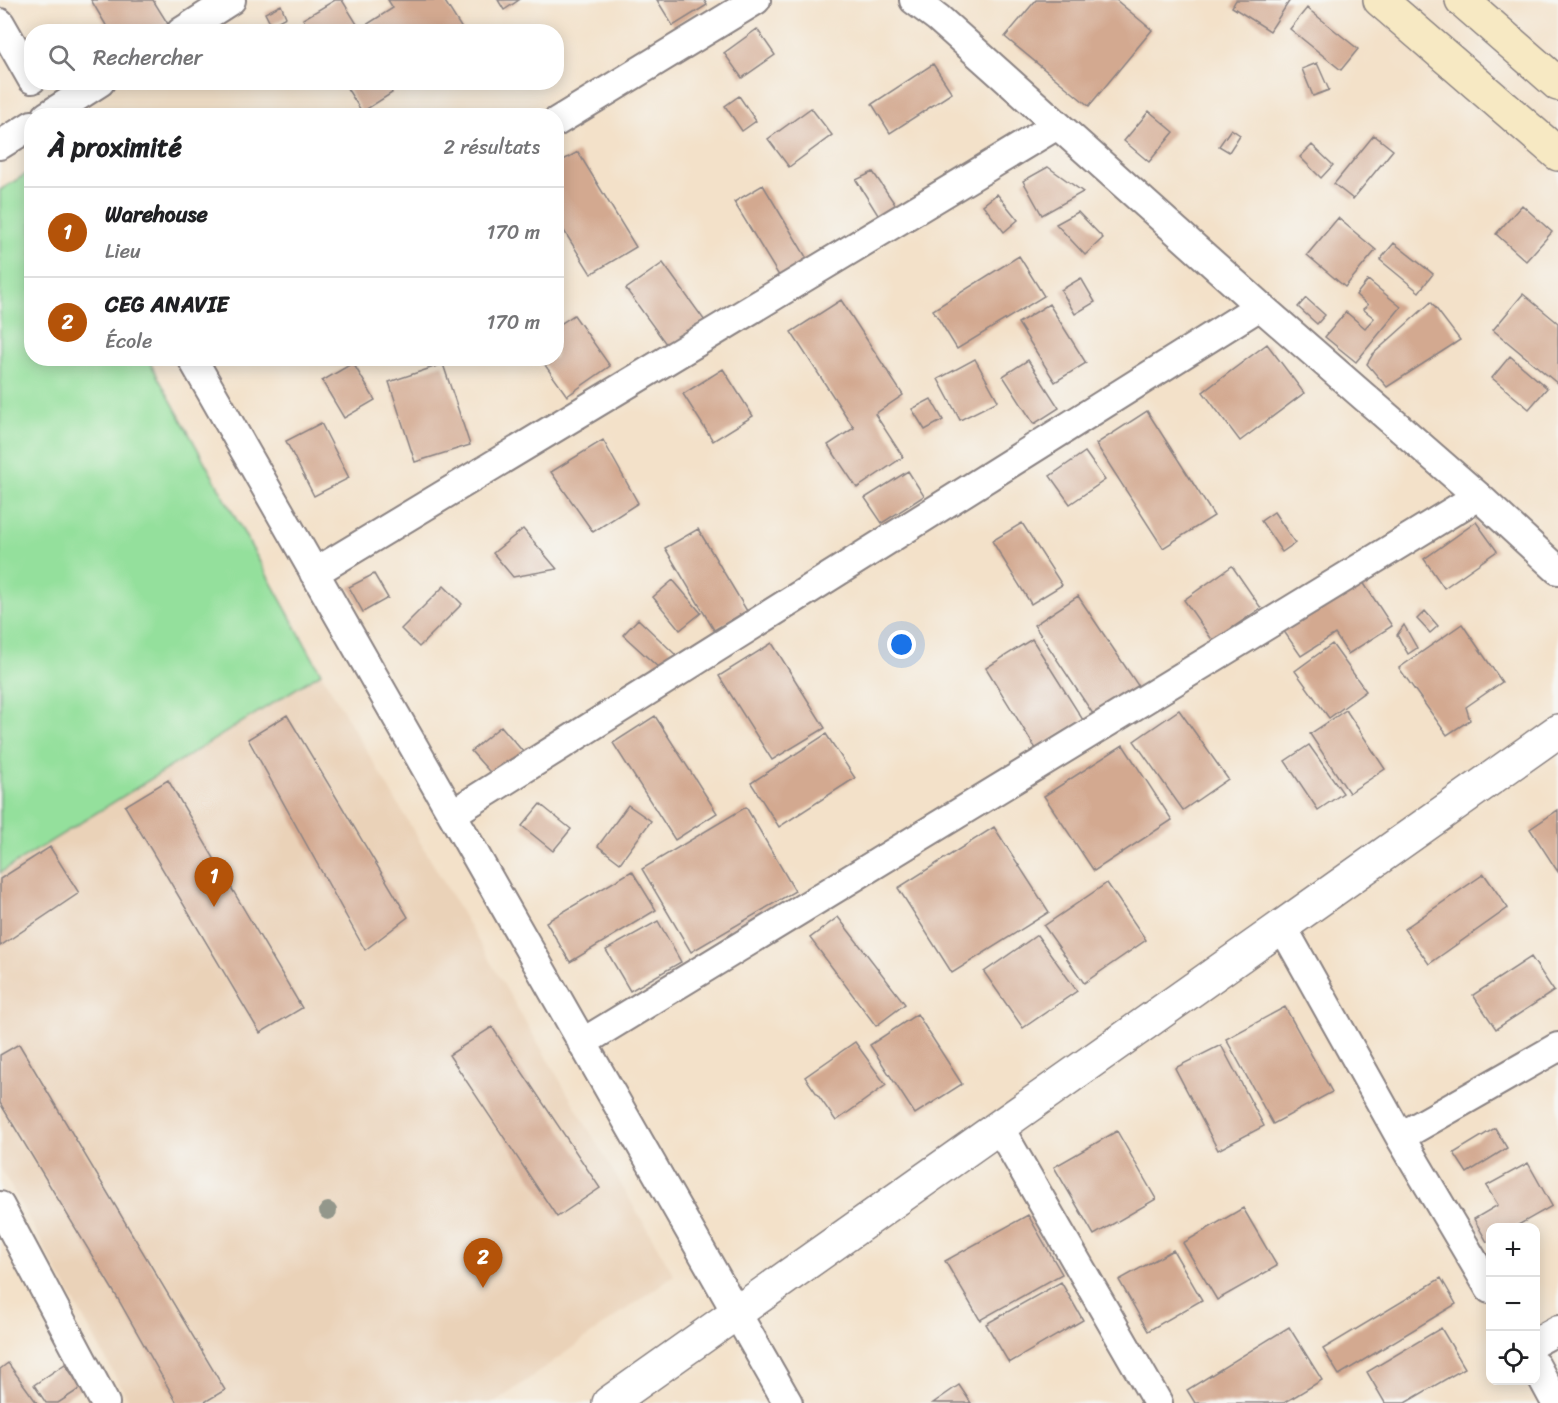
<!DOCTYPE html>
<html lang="fr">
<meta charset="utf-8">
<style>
body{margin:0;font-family:Sriracha,sans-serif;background:#f6f6f6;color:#202124}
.controls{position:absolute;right:18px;bottom:18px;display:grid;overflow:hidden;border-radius:12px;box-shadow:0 3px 15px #0003}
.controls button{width:54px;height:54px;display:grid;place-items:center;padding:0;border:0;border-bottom:2px solid #e0e0e0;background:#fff;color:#202124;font:30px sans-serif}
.you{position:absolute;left:902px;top:645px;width:21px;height:21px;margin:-15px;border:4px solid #fff;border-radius:50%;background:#1a73e8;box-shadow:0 0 0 9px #1a73e833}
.badge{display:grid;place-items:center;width:39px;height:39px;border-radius:50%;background:#b45309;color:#fff;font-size:20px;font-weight:700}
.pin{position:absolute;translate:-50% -50px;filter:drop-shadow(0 2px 3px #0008)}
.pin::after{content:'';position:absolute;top:32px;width:21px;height:18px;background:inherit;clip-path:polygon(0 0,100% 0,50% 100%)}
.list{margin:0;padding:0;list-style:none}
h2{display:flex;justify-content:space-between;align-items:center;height:78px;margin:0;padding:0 24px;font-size:26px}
h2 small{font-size:20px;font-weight:400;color:#757577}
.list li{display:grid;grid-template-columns:39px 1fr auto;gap:18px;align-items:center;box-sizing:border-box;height:90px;padding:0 24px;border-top:2px solid #e0e0e0}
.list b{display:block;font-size:22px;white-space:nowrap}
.list p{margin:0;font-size:20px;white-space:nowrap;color:#757577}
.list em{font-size:20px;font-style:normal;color:#757577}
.icon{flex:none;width:33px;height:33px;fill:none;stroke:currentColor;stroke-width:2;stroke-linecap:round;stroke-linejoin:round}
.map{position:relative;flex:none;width:1558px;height:1403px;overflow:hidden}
.search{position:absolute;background:#fff;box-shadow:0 3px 15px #0003;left:24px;top:24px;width:540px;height:66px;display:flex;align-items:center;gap:15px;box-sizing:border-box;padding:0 21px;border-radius:24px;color:#757577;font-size:22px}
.panel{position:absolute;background:#fff;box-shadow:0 3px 15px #0003;left:24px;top:108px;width:540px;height:258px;border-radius:24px}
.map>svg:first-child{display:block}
.built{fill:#ead2b8}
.green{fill:#94e09c;stroke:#5b816c;stroke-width:1.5}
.building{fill:#d3a990}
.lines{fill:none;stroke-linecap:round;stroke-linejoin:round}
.minor-casing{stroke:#8a8282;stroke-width:32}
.tertiary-casing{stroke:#8a8282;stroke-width:36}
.secondary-casing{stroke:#8a8282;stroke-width:36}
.minor{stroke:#fff;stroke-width:28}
.tertiary{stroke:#fff;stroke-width:33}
.secondary{stroke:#f7e9c3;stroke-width:33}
.tree{fill:#93978b}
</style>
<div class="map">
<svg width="1558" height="1403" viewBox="0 0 1558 1403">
<rect width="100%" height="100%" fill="#f6f6f2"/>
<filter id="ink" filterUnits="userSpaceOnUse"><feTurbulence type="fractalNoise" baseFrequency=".0167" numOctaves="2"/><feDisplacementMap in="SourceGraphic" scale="12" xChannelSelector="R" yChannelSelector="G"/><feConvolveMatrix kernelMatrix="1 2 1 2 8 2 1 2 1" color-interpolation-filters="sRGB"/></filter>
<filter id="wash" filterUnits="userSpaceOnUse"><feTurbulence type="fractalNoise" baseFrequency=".008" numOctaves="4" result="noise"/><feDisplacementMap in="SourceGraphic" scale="24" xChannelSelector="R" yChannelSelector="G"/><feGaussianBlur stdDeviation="1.35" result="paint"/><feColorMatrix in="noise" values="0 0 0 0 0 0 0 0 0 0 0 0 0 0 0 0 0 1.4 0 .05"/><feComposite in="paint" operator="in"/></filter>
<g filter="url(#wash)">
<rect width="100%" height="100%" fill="#f3e1c9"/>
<path class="built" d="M321,673L674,1275L495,1403H130L0,1167V874Z"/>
<path class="green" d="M31,171L32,358L148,359L321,673L0,873V190Z"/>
<g id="blocks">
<path class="building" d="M91,0H153L168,24L155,32H110Z
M335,0H342L360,29L393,8L388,0H444L464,32H311L303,19Z
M498,0H519L504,10Z
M657,0H704L707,5L673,26Z
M1036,0H1116L1152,30L1089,106L1005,37Z
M1236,0H1290L1270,31L1232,7Z
M281,5L286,17L271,25L265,13Z
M1307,8L1358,49L1341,70L1290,29Z
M757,29L775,55L742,78L724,53Z
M1317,63L1329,90L1313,96L1302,69Z
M933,64L952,93L890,133L872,104Z
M343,82H388L392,93L362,112Z
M739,96L756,121L742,131L725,106Z
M811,108L832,135L789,167L768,139Z
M1149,111L1174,132L1149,162L1124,141Z
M1231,129L1240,135L1229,152L1219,146Z
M1374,135L1393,150L1353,199L1334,184Z
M1312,145L1333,165L1321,178L1300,157Z
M578,152L636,247L591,274L556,218V164Z
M1048,167L1083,192L1042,215L1023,181Z
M873,172L901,213L883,223L856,180Z
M763,185L812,267L784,284L734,202Z
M997,194L1018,220L1004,232L983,205Z
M1522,205L1552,232L1526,261L1496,234Z
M1078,212L1103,238L1085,255L1056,224Z
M1338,218L1376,250L1345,287L1307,255Z
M1394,243L1433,274L1419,292L1380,260Z
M1019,256L1044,296L957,349L933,310Z
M663,263L705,321L669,348L626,289Z
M1081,278L1095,302L1075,314L1061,290Z
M1368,280L1401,307L1356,362L1325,337L1346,312L1365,328L1374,318L1363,309L1368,305L1356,295Z
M1523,294L1558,323V384L1493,330Z
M1306,298L1325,315L1317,324L1298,307Z
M841,300L903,395L875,414L903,457L857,488L828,445L854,428L791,332Z
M1431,302L1460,340L1387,387L1367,364L1373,354Z
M1049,304L1086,363L1055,382L1018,323Z
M574,315L610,366L567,396L540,358H556V327Z
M1267,344L1304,393L1240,441L1203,392Z
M1510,356L1547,388L1529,409L1492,378Z
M975,359L998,401L960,420L938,379Z
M1028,360L1059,408L1034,424L1003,376Z
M353,363L375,400L344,418L322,381Z
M443,364L470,445L415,462L389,382Z
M723,369L753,416L713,441L683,394Z
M931,399L943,420L925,430L912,409Z
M1147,411L1214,516L1163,548L1096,444Z
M321,423L349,478L314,496L286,441Z
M603,440L638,503L593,532L551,472Z
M1085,452L1105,480L1070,504L1050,476Z
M908,471L924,496L882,523L865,498Z
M1274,512L1295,543L1282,552L1261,521Z
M1476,522L1497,551L1444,588L1424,559Z
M1022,523L1062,585L1031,604L992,541Z
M523,529L557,569L513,577L493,553Z
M698,529L747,611L714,630L665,548Z
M1232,566L1261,608L1213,641L1184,600Z
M374,574L388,598L363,612L349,587Z
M1359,576L1392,626L1348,654L1335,634L1301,656L1281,627Z
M673,580L701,613L680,630L653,597Z
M444,586L462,604L419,647L401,629Z
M1078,596L1139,687L1095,717L1034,625Z
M1425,611L1438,626L1430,633L1417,619Z
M638,619L678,657L659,668L623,635Z
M1462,624L1502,682L1466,707L1470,720L1447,735L1399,668Z
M1404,625L1417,648L1408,654L1397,635Z
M1032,639L1083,720L1036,749L986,668Z
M772,643L825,728L772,760L719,676Z
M1332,644L1366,691L1329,718L1295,671Z
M1179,710L1228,779L1183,810L1134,741Z
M1346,710L1385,769L1349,793L1310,734Z
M287,715L408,917L365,950L248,739Z
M655,716L717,813L675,840L613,743Z
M501,726L525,754L496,779L471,751Z
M826,734L855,778L779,827L751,783Z
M1123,745L1172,820L1094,871L1044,796Z
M1309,745L1343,793L1318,810L1285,761Z
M168,780L302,1008L260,1033L125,806Z
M540,804L571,829L553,851L522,826Z
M628,805L651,821L620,863L598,846Z
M746,807L795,891L691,952L642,869Z
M1558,810V872L1530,829Z
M994,827L1049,912L952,973L898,888Z
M50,847L79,893L0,946V879Z
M632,871L656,910L570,962L546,922Z
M1484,874L1508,908L1429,964L1404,929Z
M1107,883L1146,940L1084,983L1044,926Z
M838,917L905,1004L876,1026L810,938Z
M658,921L681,962L630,991L606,950Z
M1037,935L1077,991L1023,1028L984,972Z
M1531,957L1554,991L1496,1029L1473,995Z
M1285,1007L1332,1092L1273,1124L1226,1039Z
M917,1014L962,1084L915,1114L870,1045Z
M492,1027L600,1188L557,1217L449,1055Z
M855,1042L886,1085L836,1121L805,1077Z
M19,1044L225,1390L203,1403H177L114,1292L0,1103V1055Z
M1221,1045L1264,1126L1218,1150L1175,1068Z
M1495,1128L1507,1148L1467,1173L1454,1153Z
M1117,1131L1156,1199L1094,1235L1054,1167Z
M1528,1163L1552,1206L1513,1228H1490V1240L1487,1242L1474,1219L1498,1205L1486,1186Z
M1243,1208L1277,1266L1217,1300L1183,1243Z
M1028,1215L1062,1274L980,1320L945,1261Z
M1173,1250L1202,1300L1148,1331L1119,1280Z
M1441,1278L1456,1304L1339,1375L1323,1349Z
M1061,1282L1083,1320L1009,1363L986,1324Z
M1289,1327L1322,1380L1284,1403H1195L1187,1390Z
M1441,1328L1465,1368L1405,1403H1385L1367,1372Z
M8,1363L37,1403H0V1369Z
M65,1364L81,1388L58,1403H46L34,1385Z
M959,1385L971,1403H933Z"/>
</g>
</g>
<g filter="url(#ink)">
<use href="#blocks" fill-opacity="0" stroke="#8a8282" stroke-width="1.5"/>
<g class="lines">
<defs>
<path id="minor" d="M914,0L938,18L1260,306L1478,496L1558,570
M0,23L32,79
M181,32L231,0
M47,116L100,82
M556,122L756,0
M0,145L32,125
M192,358L788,1403
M314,573L1057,125
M452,814L1260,306
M1282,926L1400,1137L1490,1289
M582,1043L1478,496
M999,1127L1158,1403
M1400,1137L1558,1047
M0,1206L105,1403
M1536,1342L1558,1330
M1536,1366L1556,1403"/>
<path id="tertiary" d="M609,1403L1558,731"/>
<path id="secondary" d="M1380,0L1558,154
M1462,0L1558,84"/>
</defs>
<use href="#minor" class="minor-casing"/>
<use href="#tertiary" class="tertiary-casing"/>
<use href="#secondary" class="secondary-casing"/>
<use href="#minor" class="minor"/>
<use href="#tertiary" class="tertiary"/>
<use href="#secondary" class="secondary"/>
</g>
<circle class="tree" cx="328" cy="1211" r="9"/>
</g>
</svg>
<div class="controls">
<button>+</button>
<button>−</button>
<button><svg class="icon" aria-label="locate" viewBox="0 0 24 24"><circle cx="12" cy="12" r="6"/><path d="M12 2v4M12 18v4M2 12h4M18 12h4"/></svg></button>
</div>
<div class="you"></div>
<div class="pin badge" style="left:214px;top:907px">1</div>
<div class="pin badge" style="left:483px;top:1288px">2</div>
<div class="search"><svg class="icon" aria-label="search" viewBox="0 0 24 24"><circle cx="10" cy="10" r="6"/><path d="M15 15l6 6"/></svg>Rechercher</div>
<section class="panel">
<h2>À proximité<small>2 résultats</small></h2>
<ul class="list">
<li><span class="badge">1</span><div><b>Warehouse</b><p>Lieu</p></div><em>170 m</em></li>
<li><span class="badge">2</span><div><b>CEG ANAVIE</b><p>École</p></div><em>170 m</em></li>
</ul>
</section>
</div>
